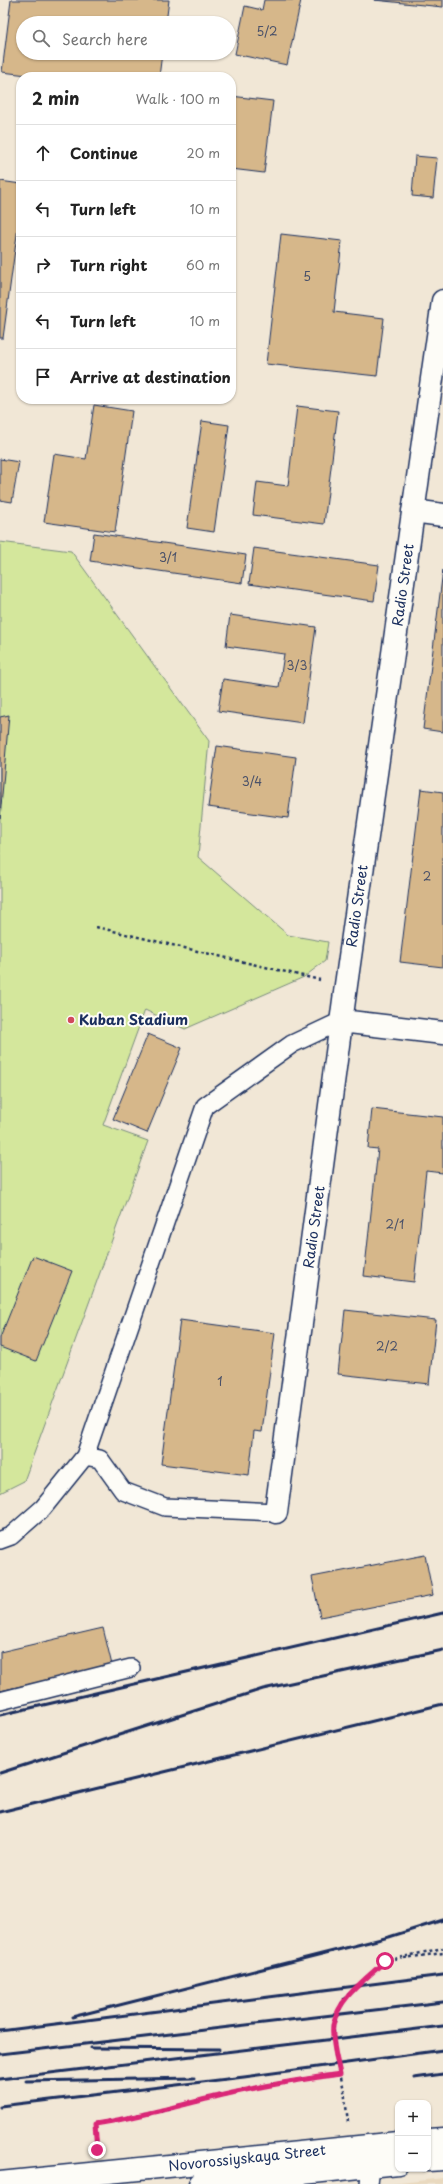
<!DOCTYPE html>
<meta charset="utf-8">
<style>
body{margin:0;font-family:"Playpen Sans",sans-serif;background:#f2f2f2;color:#222}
.controls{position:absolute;right:12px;bottom:12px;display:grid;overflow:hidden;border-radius:8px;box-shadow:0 1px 3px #0004}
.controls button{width:36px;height:36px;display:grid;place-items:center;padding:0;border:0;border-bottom:1px solid #e0e0e0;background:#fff;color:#222;font:20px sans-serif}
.stop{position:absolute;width:12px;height:12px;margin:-9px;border:3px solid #db2777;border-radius:50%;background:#fff}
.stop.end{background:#db2777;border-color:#fff;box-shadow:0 1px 4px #0008}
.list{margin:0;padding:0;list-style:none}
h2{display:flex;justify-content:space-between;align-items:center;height:52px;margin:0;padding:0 16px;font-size:17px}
h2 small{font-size:13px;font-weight:400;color:#767676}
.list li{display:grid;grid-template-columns:26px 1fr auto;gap:12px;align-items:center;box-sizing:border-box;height:56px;padding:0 16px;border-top:1px solid #e0e0e0}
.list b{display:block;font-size:15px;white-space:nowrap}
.list em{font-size:13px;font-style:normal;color:#767676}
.icon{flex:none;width:22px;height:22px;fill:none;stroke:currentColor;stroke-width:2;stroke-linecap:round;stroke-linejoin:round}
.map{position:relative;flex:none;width:443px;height:2184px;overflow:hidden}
.search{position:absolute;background:#fff;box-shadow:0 1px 3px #0004;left:16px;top:16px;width:220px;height:44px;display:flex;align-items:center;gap:10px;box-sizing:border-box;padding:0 14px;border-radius:22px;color:#767676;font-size:15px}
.panel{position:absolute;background:#fff;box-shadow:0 1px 3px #0004;left:16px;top:72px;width:220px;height:332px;border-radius:16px}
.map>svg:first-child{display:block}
.built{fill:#e9d9bf}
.green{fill:#d4e79c;stroke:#788b7d}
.building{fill:#d6b78a;stroke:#1b2f5e}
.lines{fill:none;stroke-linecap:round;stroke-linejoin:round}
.lane-casing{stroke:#1b2f5e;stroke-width:20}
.street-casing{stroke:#1b2f5e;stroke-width:25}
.secondary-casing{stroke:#1b2f5e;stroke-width:25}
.path{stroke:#1b2f5e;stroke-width:2.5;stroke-dasharray:3 3;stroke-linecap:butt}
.lane{stroke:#fdfcf7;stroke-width:17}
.street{stroke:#fdfcf7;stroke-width:22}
.secondary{stroke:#fdfcf7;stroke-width:22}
.rail{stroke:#1b2f5e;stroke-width:3}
.route{stroke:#db2777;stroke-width:5}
.poi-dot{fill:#d1495b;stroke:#fdfcf7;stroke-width:1.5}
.labels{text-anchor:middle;stroke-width:4;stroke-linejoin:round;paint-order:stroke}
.number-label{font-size:12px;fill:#4a5169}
.street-label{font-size:14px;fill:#1b2f5e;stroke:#fdfcf7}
.poi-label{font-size:14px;font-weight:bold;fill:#1b2f5e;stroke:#fdfcf7;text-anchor:start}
</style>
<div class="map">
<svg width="443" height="2184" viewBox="0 0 443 2184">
<rect width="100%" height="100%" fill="#f1e7d6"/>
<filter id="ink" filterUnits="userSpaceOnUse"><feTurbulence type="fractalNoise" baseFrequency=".025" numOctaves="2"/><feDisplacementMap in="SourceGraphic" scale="8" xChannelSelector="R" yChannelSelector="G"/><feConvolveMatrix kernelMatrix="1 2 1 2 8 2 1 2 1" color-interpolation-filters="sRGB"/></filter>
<g filter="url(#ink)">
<path class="built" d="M443,2178V2184H392Z"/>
<path class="green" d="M0,542L71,551L209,741L198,857L288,935L328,942L325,961L304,977L185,1029L145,1010L103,1125L148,1141L24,1481L0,1493Z"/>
<path class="building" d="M11,0H169L166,23H23V53H162L159,77H44L2,72Z
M264,0H301L287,65L235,54L245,6L262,10Z
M374,0H443V7Z
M231,96L273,101L264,173L231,169Z
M415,156L437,158L433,198L412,196Z
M0,181L21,184V205L3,338H0Z
M281,234L342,241L334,312L384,318L377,376L266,364Z
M94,405L132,411L115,532L44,522L54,454L86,459Z
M297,406L338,411L324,524L253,515L257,482L288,486Z
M202,421L229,425L214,532L187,528Z
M0,459L19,462L12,502L0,500Z
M94,533L246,555L242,583L90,561Z
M254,548L379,565L374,601L249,584Z
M443,570V732L423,729Z
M230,615L316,627L303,723L218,711L223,679L279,687L284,654L226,646Z
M9,715L0,818V717Z
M217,746L296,757L288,818L208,807Z
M421,789L443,792V967L400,962Z
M148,1034L182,1048L147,1133L113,1119Z
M372,1109L443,1117V1173L426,1171L414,1282L364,1276L378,1149L368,1148Z
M33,1256L72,1271L36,1361L0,1347V1338Z
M345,1310L436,1320L429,1384L338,1374Z
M180,1320L275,1333L262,1432L254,1431L249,1475L161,1464Z
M425,1555L433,1595L320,1617L312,1577Z
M103,1628L112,1665L0,1691V1652Z"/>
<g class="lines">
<defs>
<path id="lane" d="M85,1456L100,1459L123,1491L165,1507L276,1512
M0,1540L11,1536L43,1508L85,1456L205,1106L292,1044L341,1021
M0,1701L131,1668
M369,2184L371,2165"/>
<path id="street" d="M413,511L443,515
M341,1021L443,1033
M276,1512L346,985L443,301"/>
<path id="secondary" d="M428,2140L443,2139
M428,2160L443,2159
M0,2183L398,2143
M200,2184L398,2163"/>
</defs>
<use href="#lane" class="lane-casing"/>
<use href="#street" class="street-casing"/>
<use href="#secondary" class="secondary-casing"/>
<path class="path" d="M96,927L320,980
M404,1958L443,1953
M348,2122L344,2090L335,2053L333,2025L344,1999L385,1961L443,1948
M97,2147L95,2124C135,2117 173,2107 211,2098C254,2087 297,2080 340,2074"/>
<use href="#lane" class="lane"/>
<use href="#street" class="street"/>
<use href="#secondary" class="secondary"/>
<path class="rail" d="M0,1715L443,1613
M0,1773L263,1689L443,1650
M0,1812L443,1704
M72,2017L389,1937L443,1920
M0,2031L443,1975
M91,2048L219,2049
M0,2054L443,2002
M414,2078L443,2074
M0,2079L443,2026
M26,2081L194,2078
M0,2106L244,2077L443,2050"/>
</g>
</g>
<g class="lines" filter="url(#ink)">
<path class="route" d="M97,2150L95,2124C135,2118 173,2107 211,2098C254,2087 297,2080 340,2074C337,2059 331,2040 333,2025C339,1997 366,1979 385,1961"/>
</g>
<circle class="poi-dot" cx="71" cy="1020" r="4"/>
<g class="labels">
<g class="number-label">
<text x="267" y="36">5/2</text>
<text x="307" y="281">5</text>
<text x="168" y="562">3/1</text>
<text x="297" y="670">3/3</text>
<text x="252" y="786">3/4</text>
<text x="427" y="881">2</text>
<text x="395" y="1229">2/1</text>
<text x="387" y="1351">2/2</text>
<text x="220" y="1386">1</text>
</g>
<g class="street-label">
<text transform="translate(403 585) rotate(-82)" y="5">Radio Street</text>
<text transform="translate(357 906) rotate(-82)" y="5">Radio Street</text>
<text transform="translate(314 1227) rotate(-82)" y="5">Radio Street</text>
<text transform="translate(247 2158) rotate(-6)" y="5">Novorossiyskaya Street</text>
</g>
<g class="poi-label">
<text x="79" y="1025">Kuban Stadium</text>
</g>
</g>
</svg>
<div class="controls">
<button>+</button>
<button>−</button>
</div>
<div class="stop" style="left:385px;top:1961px"></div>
<div class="stop end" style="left:97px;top:2150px"></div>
<div class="search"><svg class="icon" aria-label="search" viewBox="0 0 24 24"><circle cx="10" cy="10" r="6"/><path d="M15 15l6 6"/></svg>Search here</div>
<section class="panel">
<h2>2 min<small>Walk · 100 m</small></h2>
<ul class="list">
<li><svg class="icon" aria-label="ahead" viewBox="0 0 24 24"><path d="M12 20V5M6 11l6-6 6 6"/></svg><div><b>Continue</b></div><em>20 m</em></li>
<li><svg class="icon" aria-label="left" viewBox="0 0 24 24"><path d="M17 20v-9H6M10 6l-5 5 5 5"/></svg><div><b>Turn left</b></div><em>10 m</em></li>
<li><svg class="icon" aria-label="right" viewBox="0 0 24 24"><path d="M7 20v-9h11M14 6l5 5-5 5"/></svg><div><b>Turn right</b></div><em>60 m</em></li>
<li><svg class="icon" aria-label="left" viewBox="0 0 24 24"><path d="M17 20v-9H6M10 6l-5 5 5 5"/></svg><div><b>Turn left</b></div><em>10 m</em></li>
<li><svg class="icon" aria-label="arrive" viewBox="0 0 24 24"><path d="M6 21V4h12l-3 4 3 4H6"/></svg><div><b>Arrive at destination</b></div></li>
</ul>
</section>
</div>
